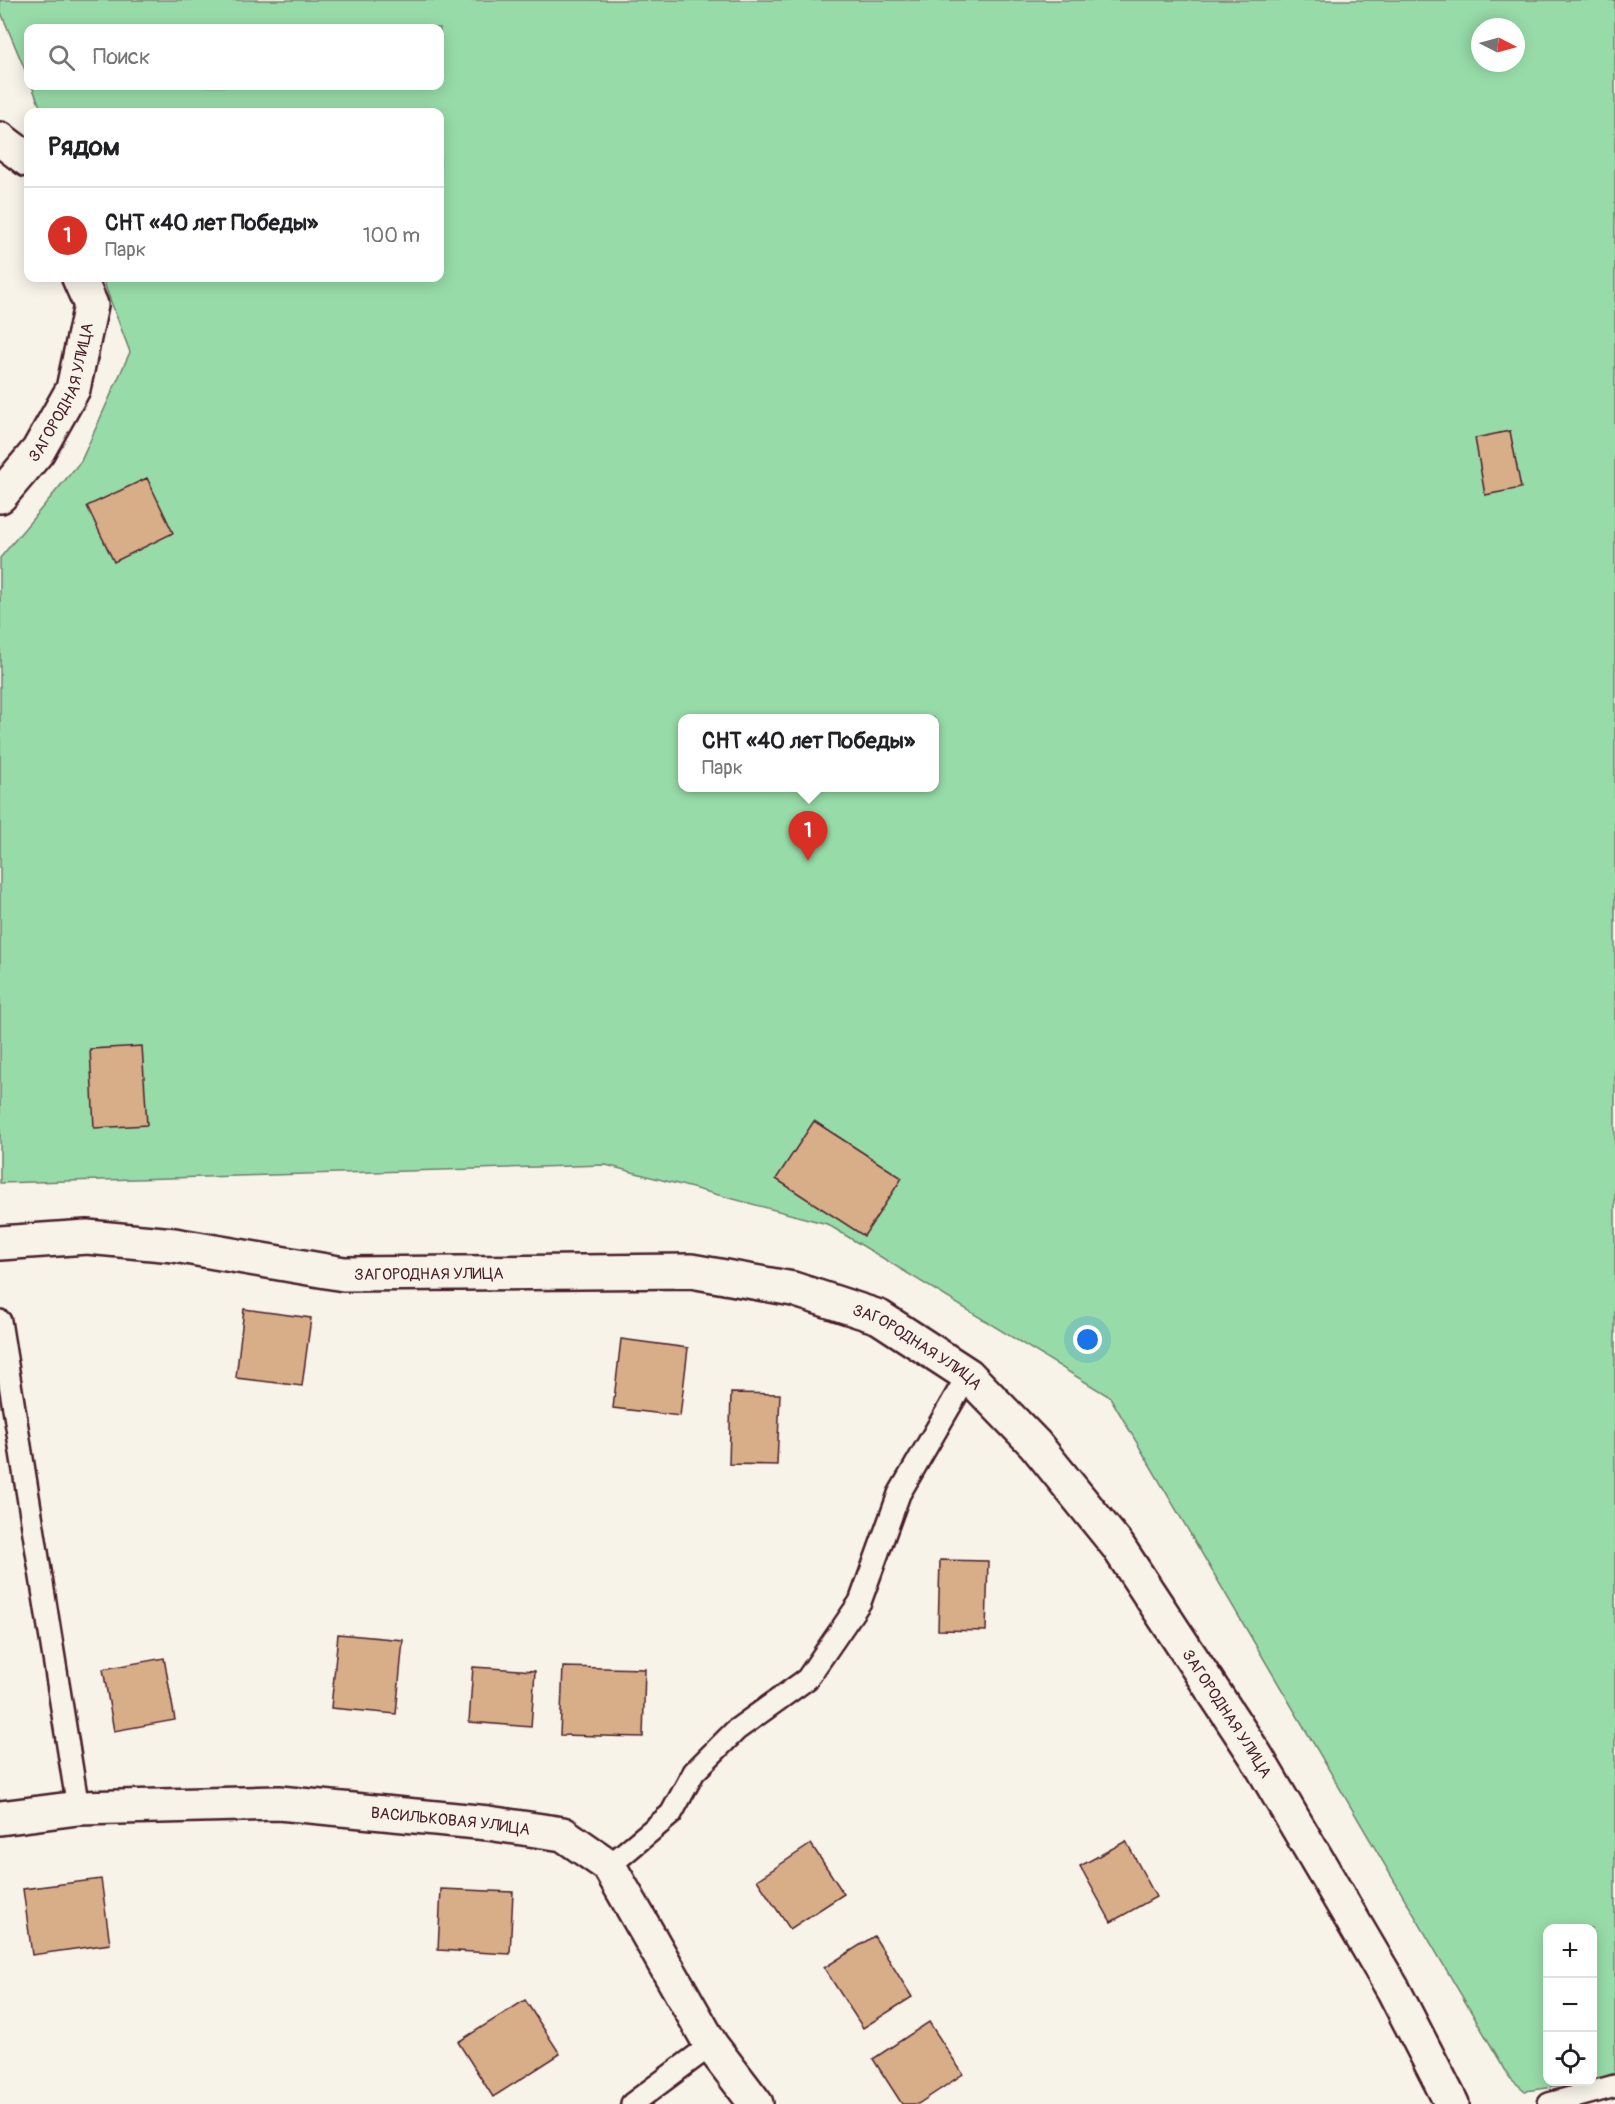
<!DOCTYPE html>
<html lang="ru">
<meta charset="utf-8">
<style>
body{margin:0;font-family:Pangolin,sans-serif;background:#f6f6f6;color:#202124}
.controls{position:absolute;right:18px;bottom:18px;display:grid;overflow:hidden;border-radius:12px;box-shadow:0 3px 15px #0003}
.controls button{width:54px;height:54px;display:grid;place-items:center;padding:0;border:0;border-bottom:2px solid #e0e0e0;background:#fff;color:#202124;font:30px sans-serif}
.compass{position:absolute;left:1471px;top:18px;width:54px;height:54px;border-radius:50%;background:#fff;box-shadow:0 3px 15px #0003;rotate:96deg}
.you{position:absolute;left:1088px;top:1340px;width:21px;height:21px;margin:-15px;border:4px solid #fff;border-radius:50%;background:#1a73e8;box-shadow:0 0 0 9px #1a73e833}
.badge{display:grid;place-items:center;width:39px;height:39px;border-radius:50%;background:#d93025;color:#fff;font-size:20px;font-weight:700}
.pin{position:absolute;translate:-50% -50px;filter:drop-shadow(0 2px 3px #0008)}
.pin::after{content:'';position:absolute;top:32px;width:21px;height:18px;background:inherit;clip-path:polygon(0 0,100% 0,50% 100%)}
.popup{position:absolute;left:678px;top:714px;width:261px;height:78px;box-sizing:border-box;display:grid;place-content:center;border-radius:12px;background:#fff;filter:drop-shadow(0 2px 4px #0005);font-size:20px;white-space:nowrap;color:#757577}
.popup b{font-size:22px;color:#202124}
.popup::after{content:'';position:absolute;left:50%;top:100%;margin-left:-12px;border:12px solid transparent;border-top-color:#fff}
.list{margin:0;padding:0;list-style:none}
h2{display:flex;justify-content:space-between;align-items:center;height:78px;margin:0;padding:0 24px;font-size:26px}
h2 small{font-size:20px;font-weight:400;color:#757577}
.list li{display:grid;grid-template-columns:39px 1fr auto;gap:18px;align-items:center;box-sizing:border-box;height:96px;padding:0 24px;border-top:2px solid #e0e0e0}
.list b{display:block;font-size:22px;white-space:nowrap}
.list p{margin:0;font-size:20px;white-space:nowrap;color:#757577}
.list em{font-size:20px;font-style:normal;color:#757577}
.icon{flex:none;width:33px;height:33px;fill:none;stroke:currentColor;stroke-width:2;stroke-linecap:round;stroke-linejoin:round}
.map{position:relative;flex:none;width:1615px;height:2104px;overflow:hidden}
.search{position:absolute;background:#fff;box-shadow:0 3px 15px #0003;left:24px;top:24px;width:420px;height:66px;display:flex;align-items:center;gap:15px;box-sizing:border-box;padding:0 21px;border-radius:12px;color:#757577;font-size:22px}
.panel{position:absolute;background:#fff;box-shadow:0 3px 15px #0003;left:24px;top:108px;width:420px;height:174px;border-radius:12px}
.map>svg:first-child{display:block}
.green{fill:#97dca8;stroke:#707e6a;stroke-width:1.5;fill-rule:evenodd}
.building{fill:#d8ae89;stroke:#4a1f2b;stroke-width:1.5}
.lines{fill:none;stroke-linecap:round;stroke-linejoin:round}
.lane-casing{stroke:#4a1f2b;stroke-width:26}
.street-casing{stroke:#4a1f2b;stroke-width:38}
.lane{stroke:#f7f3e8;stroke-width:21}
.street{stroke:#f7f3e8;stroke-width:33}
.labels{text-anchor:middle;stroke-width:5;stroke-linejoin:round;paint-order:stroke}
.street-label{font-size:16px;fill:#4a1f2b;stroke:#f7f3e8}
</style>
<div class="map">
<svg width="1615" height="2104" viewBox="0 0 1615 2104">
<rect width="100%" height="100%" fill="#f7f3e8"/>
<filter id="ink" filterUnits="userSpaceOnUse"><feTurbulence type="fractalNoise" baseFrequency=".0167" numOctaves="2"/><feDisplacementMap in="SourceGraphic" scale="12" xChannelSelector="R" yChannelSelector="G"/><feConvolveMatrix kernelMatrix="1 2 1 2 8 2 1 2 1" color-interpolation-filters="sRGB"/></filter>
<g filter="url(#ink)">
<path class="green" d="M0,0H1615V2073L1593,2081L1592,1928H1548V2082H1591L1525,2091L1510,2078L1110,1397L827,1224L606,1165L0,1183V558L81,461L130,352L102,278H440V112H42L32,86H440V28H28V77L0,10ZM1480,27H1516V63H1480ZM682,718H934V788H682Z"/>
<path class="building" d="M1510,431L1521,488L1485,495L1475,438Z
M147,478L173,533L114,562L87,506Z
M142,1046L147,1125L94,1128L90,1049Z
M814,1121L902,1178L864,1236L776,1179Z
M244,1309L311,1318L302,1386L236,1378Z
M621,1339L688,1348L680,1416L613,1408Z
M731,1393L780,1394L777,1465L729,1464Z
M940,1560L988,1561L986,1631L938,1630Z
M338,1634L403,1640L396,1714L331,1708Z
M164,1658L175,1720L114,1731L103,1669Z
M473,1667L535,1671L531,1727L469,1722Z
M563,1667L645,1669L643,1737L560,1735Z
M1126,1841L1156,1897L1111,1922L1080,1866Z
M811,1844L844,1894L790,1929L757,1880Z
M101,1879L110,1944L32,1955L23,1889Z
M441,1889L513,1892L510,1954L438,1950Z
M874,1936L912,1997L863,2028L824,1968Z
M525,2000L560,2054L493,2097L458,2042Z
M929,2022L963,2074L918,2104H902L873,2059Z"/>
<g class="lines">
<defs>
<path id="lane" d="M0,1321L78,1808
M609,1866L671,1814L694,1772L736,1730L807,1679L860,1602L899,1494L968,1375
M632,2104L711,2045
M1549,2104L1615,2086"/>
<g id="street">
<path d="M0,139L28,160"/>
<path id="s1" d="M0,496L38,451L73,389L91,305L79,278"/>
<path id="s2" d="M0,1243L87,1237L174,1245L344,1274L691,1271L793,1289L879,1317L968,1375L1035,1444L1117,1545L1256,1756L1394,1991L1452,2104"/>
<path id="s3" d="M0,1818L78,1808L279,1803L488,1823L563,1834L609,1866L711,2045L756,2104"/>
</g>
</defs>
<use href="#lane" class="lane-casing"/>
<use href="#street" class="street-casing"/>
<use href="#lane" class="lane"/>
<use href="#street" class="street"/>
</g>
</g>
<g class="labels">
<g class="street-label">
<text dy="6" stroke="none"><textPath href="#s1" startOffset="123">ЗАГОРОДНАЯ УЛИЦА</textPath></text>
<text dy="6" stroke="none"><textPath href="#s2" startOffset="432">ЗАГОРОДНАЯ УЛИЦА</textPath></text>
<text dy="6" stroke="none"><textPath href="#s2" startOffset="936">ЗАГОРОДНАЯ УЛИЦА</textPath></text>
<text dy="6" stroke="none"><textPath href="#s2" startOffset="1422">ЗАГОРОДНАЯ УЛИЦА</textPath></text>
<text dy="6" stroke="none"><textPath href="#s3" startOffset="452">ВАСИЛЬКОВАЯ УЛИЦА</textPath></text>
</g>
</g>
</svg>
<div class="controls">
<button>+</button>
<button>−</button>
<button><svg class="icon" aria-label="locate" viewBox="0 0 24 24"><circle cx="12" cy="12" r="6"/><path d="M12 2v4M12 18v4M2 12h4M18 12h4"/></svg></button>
</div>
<svg class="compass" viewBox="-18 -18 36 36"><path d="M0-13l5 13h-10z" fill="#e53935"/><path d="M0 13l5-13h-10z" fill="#757577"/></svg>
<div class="you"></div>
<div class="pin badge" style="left:808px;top:861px">1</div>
<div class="popup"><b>СНТ «40 лет Победы»</b>Парк</div>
<div class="search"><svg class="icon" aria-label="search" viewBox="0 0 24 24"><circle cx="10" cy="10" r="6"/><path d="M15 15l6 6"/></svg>Поиск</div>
<section class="panel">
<h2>Рядом<small></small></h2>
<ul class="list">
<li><span class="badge">1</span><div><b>СНТ «40 лет Победы»</b><p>Парк</p></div><em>100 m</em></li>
</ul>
</section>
</div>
